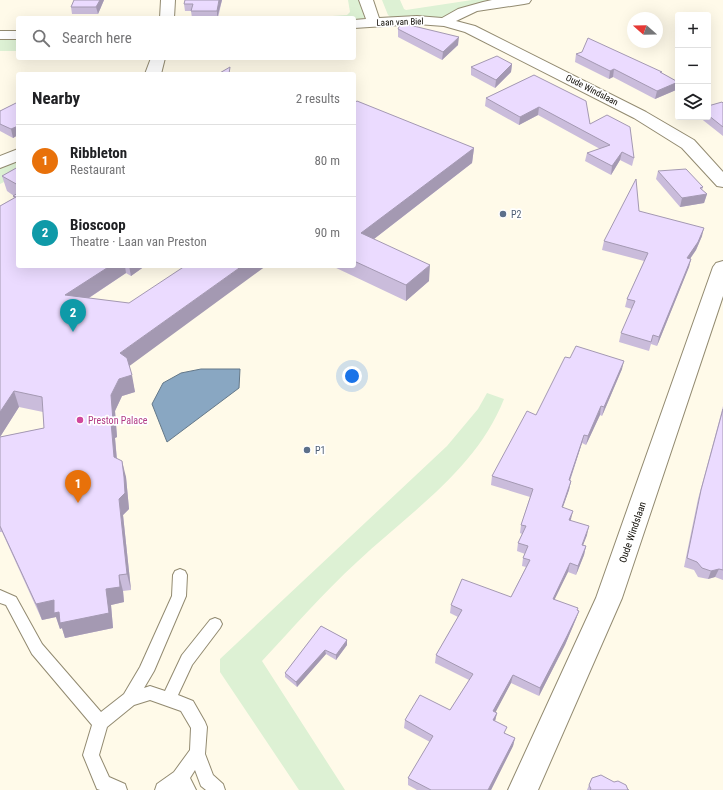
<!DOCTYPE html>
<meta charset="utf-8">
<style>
body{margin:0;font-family:"Roboto Condensed",sans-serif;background:#f6f6f6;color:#202124}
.controls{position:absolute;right:12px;top:12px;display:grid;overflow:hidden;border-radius:4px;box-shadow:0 4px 16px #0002}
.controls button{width:36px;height:36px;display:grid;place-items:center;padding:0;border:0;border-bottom:1px solid #e0e0e0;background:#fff;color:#202124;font:20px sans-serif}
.compass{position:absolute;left:627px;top:12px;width:36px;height:36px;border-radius:50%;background:#fff;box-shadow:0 4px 16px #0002;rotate:290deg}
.you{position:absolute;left:352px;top:376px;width:14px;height:14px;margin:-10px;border:3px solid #fff;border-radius:50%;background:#1a73e8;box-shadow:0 0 0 6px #1a73e833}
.badge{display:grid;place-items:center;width:26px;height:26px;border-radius:50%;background:#2563eb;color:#fff;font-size:13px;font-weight:700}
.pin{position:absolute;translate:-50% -33px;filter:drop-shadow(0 1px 2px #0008)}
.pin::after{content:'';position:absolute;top:21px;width:14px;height:12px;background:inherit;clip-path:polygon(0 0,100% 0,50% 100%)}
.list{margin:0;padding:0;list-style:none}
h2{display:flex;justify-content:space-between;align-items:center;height:52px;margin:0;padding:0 16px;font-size:17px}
h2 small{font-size:13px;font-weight:400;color:#757577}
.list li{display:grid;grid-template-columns:26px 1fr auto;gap:12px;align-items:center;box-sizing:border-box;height:72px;padding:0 16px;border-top:1px solid #e0e0e0}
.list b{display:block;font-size:15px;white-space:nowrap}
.list p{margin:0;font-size:13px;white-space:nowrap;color:#757577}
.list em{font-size:13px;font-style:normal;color:#757577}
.icon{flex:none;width:22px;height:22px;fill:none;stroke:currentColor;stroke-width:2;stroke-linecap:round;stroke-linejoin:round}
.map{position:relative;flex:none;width:723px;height:790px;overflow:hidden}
.search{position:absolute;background:#fff;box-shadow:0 4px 16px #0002;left:16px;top:16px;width:340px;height:44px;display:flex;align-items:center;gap:10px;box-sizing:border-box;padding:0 14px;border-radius:4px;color:#757577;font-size:15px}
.panel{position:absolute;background:#fff;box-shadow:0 4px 16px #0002;left:16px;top:72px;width:340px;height:196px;border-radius:4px}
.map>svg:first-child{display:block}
.green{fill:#ddf1d4}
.water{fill:#89a7c2;stroke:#647889}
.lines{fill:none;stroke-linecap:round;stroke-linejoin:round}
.lane-casing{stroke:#928a70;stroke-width:2}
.street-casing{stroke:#928a70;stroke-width:2}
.lane{fill:#fff;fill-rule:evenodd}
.street{fill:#fff;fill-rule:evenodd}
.wall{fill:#cabcdb;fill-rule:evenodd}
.shaded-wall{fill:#a499b2}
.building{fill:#ebdbff;stroke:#a499b2}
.service-dot{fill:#5c6f8a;stroke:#fff;stroke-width:1.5}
.hotel-dot{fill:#d1479c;stroke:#fff;stroke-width:1.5}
.labels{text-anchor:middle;stroke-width:3.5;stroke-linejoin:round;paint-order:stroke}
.far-street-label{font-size:9px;fill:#0e0b04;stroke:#fff}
.service-label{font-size:10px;fill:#4e5e75;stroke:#fff;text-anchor:start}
.hotel-label{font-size:10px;fill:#b23c85;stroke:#fff;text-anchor:start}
.street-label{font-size:10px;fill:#0e0b04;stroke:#fff}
</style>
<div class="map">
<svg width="723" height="790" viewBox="0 0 723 790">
<rect width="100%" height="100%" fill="#fffae9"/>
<path class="green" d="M348,0H367L368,21L354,24V18H303L347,15L350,12Z
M382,0H400L404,9L406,10L472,0H513L444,18H392L388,15Z
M0,38H18V51H0Z
M18,154V175L0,184V164Z
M487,393L504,399C476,470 410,512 357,562C323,593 293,628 262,661L345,790H299L220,672V659L447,446L478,409Z"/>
<path class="water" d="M201,369H240L239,388L167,442L152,404L163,383L181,373Z"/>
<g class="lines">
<defs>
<path id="lane" d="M180,569L185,571L187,575L186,596L154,671L144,688L150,686L165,691L182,655L210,620L215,618L220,620L222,624L220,628L192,665L178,695L193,701L205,722L207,727L205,754L213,775L223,784L225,790H206L201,786L195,770L190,778L196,790H155L157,784L174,772L190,750L191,728L181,711L150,700L134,705L107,727L99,755L109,777L125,784L127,790H100L97,789L83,755L92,725L32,654L6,605L0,603V590L16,597L42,644L101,712L124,694L140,667L172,596L173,575L175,571Z"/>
<path id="street" d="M161,0H175L174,18H160Z
M359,0H373L379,18L417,16L442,18L458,9L483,2L492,0H531L529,3L524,4L477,11L456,21L475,26L646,112L694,140L723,172V187L717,186L682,148L634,118L465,32L444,26L417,24L354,28V20L366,19Z
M0,31H18V39H0Z
M151,58H165L161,74H145Z
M18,149V161L0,168V156Z
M723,261V296L622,598L538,790H508L596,598L713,267L716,263Z"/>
</defs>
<use href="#lane" class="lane-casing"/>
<use href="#street" class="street-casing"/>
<use href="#lane" class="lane"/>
<use href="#street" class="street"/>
</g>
<path class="wall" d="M74,0H104L98,14H72L71,7Z
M185,0H222L218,18H192L191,11H185L184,4Z
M398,29L458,45L442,60L398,37Z
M576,54L661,73L678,82L676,90L655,99L613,77L609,79L575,62Z
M512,64L511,72L495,88L471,75V67Z
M534,75L590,124L634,158L632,166L620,160L611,175L585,161L587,153L600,149L538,115L519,125L485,106L486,98Z
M18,102V135L13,138L0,131V111Z
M354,103L474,148L472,163L374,239L429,281L406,301L332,266H354Z
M723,103V136L699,117H708V106Z
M18,167V266H145L131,276L126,273L89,298L129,366L135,392L122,396L115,411L117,437L115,438L117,459L126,477L129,509L123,515L131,590L123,591L124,602L111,605L113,628L65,638L62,628L60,629L56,617L42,620L2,532H0V206L14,198L13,196H14L7,191L2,176ZM19,407L43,412L44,428L0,437Z
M658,171L703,187L702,190L707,194L704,203L680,207L656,179Z
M639,211L702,236L696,250L690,259H691L689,267L657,346L651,344L649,351L619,342L621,333L632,309L625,307L627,299L644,261L602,250L604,241Z
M570,358L622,369L602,416L600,415L586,445L582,443L570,481H571L569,490L563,507L571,519L570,520L587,535L583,545L586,546L584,555L576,575L568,572L554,599L579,611L576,619L565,645L539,696L511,683L495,712L497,713L495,721L506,734L515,738L513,746L491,790H417L408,785V778L430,742L404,728L405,720L450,710L469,680L435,663L436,655L458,617L450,613L451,605L511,597L526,567L522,566L523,558L525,554L517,551L518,543L522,534L520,533L521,525L530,497L491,485L492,476L536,415Z
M723,406V580L715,577L708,579L698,577L694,570L684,567L698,499L718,425Z
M321,626L347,640V645L336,660L326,654L297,687L285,677V673Z
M589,785L628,790H629H587Z"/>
<path class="shaded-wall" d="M100,0H104L98,14L96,7Z
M219,0H222L217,18V11Z
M459,37L458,45L442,60L443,52Z
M512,64L511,72L495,88L496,80Z
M614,69L613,77L609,79L610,71Z
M678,82L676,90L655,99L657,91Z
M539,107L538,115L519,125L520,117Z
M18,126V135L13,138L11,129Z
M474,148L472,163L361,249V233Z
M622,152L620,160L611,175L612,166Z
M707,194L704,203L680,207L682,198Z
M704,228L702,236L696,250L685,266L687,258Z
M691,259L689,267L657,346L659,337Z
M430,265L429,281L406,301V285Z
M110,266H125L126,273L69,311L65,295Z
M129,266H145L131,276Z
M242,266H266L124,370L120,353Z
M624,361L622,369L602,416L604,407Z
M132,375L135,392L122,396L115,411L117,437L115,438L118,474L114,457L111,422V395L119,379Z
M14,391L19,407L0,437V412Z
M601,406L600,415L586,445L588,436Z
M584,435L582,443L567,489L569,480Z
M122,461L126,477L129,509L123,515L131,590L127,574L119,499Z
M571,481L569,490L560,515L562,507Z
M573,511L571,519L567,528L569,520Z
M589,526L587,535L580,553L582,545Z
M586,546L584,555L576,575L578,566Z
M570,563L568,572L551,607L553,599Z
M719,569L715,577L708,579L711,571Z
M119,575L123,591L124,602L111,605L113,628L65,638L62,628L60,629L56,617L42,620L36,604L106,589Z
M579,611L576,619L565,645L539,696L540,688Z
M347,640V645L336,660V655Z
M325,650L326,654L297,687L296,682Z
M513,675L511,683L492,719L493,711Z
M497,713L495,721L493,720Z
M515,738L513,746L491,790H488Z"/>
<path class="building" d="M74,0H100L96,7H71Z
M185,0H219L217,11H191L193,4H184Z
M401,23L459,37L443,52L398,29Z
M588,38L662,72H660L678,82L657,91L614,69L610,71L576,54L582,52Z
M497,56L512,64L496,80L471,67Z
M230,67L229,74H218Z
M534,75L586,101L590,124L607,115L630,127L634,158L622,152L612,166L587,153L610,145L539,107L520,117L486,98Z
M357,101L474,148L361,233L430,265L406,285L354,261V103Z
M18,102V126L11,129L0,124V111Z
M722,102L723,103V127L708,115V106Z
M18,167V185L2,176Z
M686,169L703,187L700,188L707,194L682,198L658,171Z
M636,179L639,211L704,228L698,242L687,258L691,259L659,337L653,335L651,342L621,333L635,301L627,299L648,253L604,241Z
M18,193V266H110L65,295L129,303L185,266H242L120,353L127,358L132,375L119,379L111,395L113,421L111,422L114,457L122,461L124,477L125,493L119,499L127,574L119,575L120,587L106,589L109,613L60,623L59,612L54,613V600L36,604L0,526V437L44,428L42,397L14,391L0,412V206L16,197L13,196Z
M576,346L624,361L604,407L601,406L588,436L584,435L569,480L571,481L562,507L573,511L569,520L589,526L582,545L586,546L578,566L570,563L553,599L578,608L577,610L579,611L567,636L540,688L513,675L493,711L497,713L493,720L507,727L504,733L515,738L488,790H431L408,778L433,736L405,720L420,695L450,710L473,674L436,655L462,610L451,605L462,579L511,597L530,560L523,558L528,546L518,543L526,526L521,525L533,489L492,476L527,411L536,415L565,357L570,358Z
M723,409V570L719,569L711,571L702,568L697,562L687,558L701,490Z
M321,626L347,640L336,655L325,650L296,682L285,673Z
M601,775L614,782L618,781L626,785L628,790H629H590L591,789L589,785L592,778Z"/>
<g class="service-dot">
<circle cx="503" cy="214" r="4"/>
<circle cx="307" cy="450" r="4"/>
</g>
<circle class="hotel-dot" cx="80" cy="420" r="4"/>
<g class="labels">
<g class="far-street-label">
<text transform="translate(400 22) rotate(-2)" y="3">Laan van Biel</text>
<text transform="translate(592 90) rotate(27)" y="3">Oude Windslaan</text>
</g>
<g class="service-label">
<text x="511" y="218">P2</text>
<text x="315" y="454">P1</text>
</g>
<g class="hotel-label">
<text x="88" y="424">Preston Palace</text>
</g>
<g class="street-label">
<text transform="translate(632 532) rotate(-71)" y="4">Oude Windslaan</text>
</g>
</g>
</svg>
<div class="controls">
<button>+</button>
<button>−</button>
<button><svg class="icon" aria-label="layers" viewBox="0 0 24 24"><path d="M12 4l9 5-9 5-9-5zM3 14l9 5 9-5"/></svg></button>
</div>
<svg class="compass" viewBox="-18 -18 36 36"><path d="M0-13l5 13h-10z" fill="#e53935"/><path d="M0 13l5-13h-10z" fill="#757577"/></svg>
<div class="you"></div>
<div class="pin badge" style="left:78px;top:503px;background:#e8710a">1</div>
<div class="pin badge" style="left:73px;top:332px;background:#0f9aa8">2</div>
<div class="search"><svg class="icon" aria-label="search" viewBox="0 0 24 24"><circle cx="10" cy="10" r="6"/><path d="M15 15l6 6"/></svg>Search here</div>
<section class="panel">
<h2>Nearby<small>2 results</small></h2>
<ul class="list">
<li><span class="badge" style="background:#e8710a">1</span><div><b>Ribbleton</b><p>Restaurant</p></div><em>80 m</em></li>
<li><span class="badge" style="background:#0f9aa8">2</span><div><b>Bioscoop</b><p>Theatre · Laan van Preston</p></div><em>90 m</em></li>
</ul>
</section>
</div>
